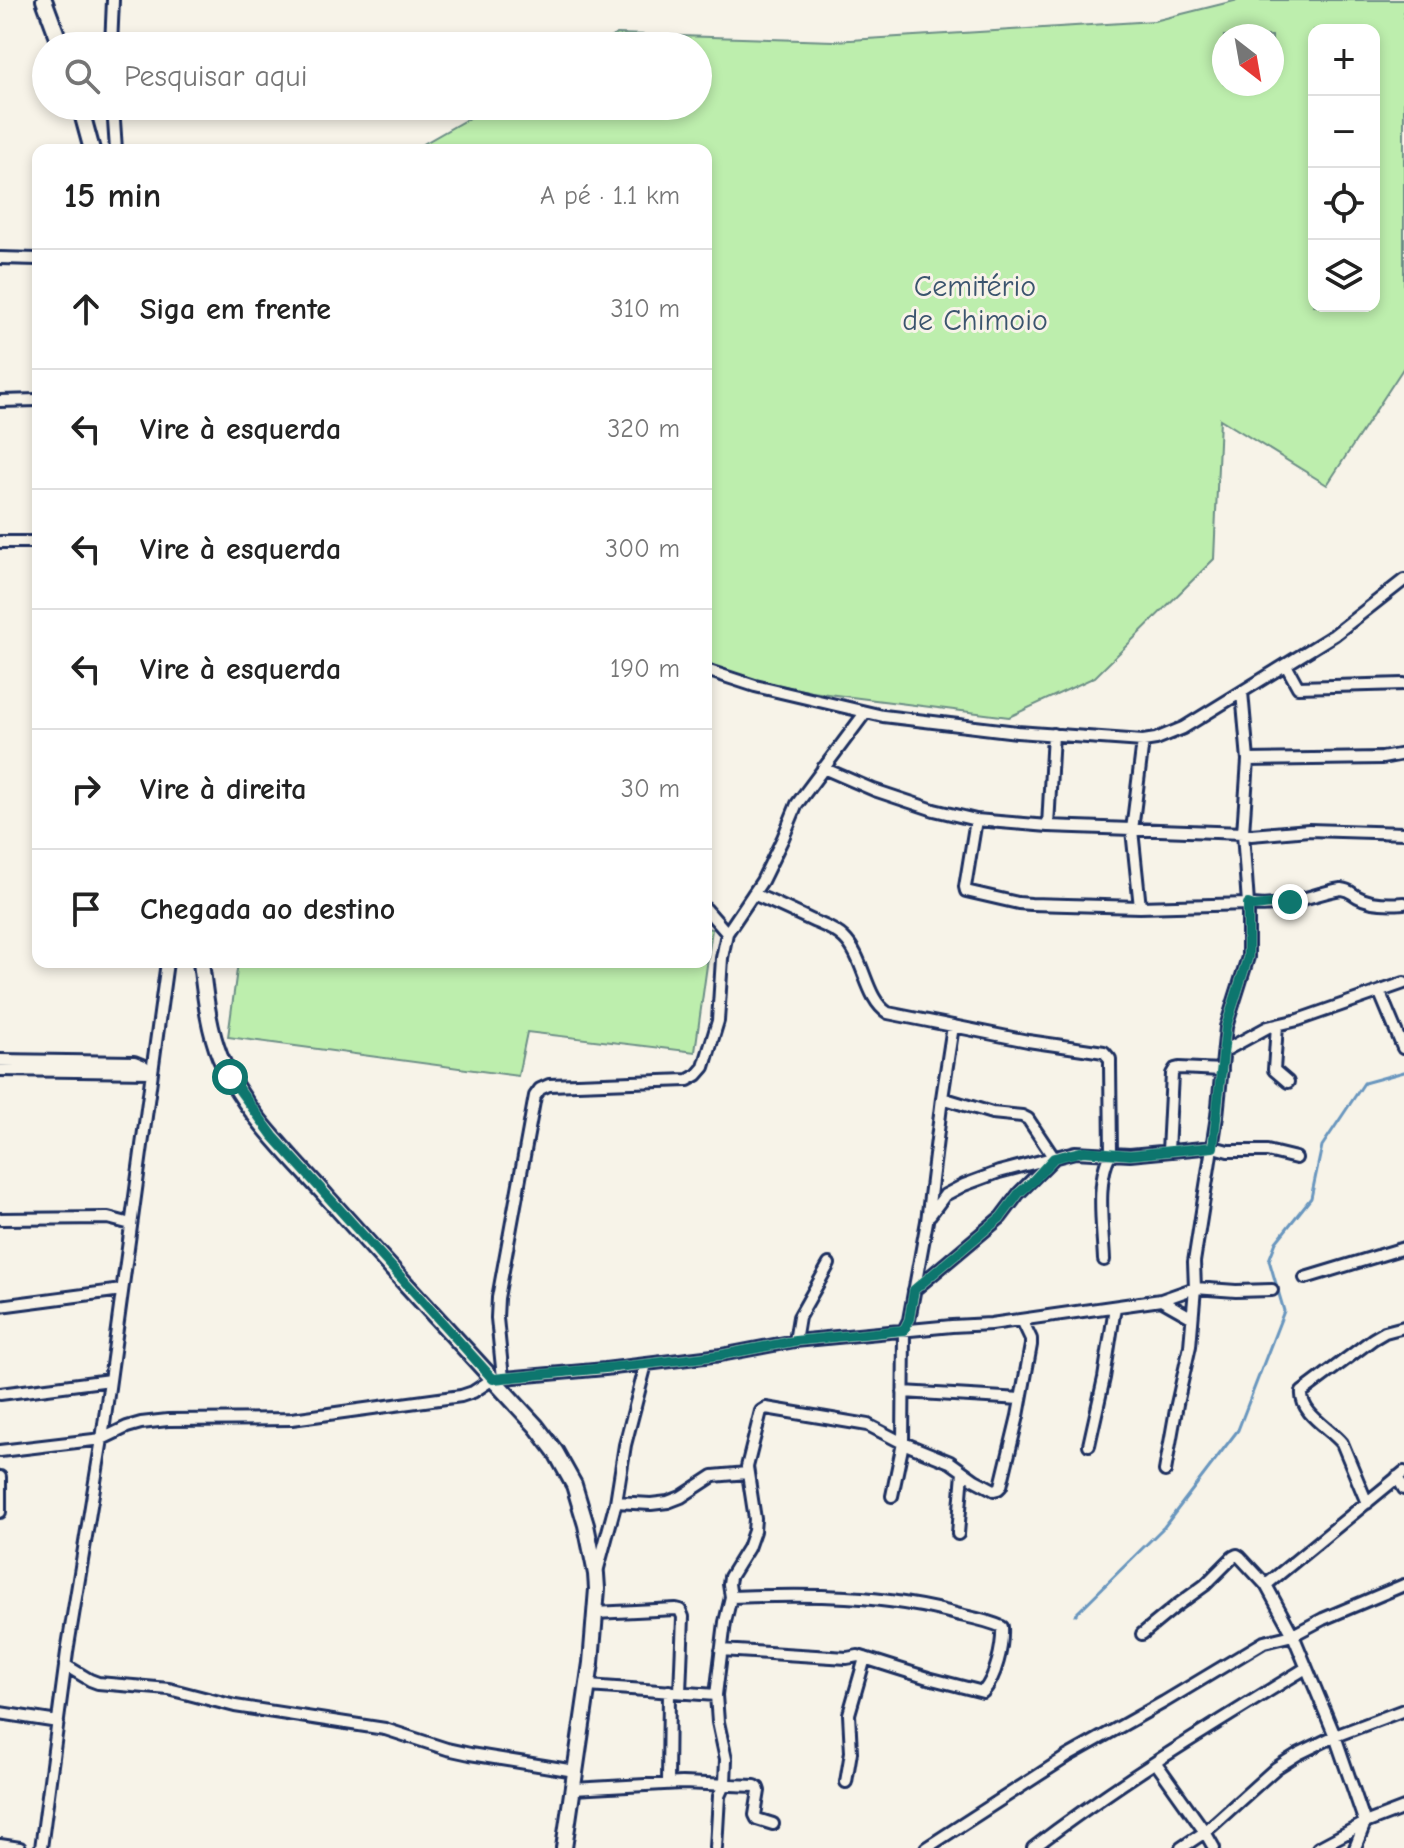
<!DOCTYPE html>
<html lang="pt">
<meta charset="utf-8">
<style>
body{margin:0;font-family:"Comic Neue",sans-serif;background:#f2f2f2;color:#222}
.controls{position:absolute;right:24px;top:24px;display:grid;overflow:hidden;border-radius:16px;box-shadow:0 4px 12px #0003}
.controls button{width:72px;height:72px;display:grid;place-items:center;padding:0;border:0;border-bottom:2px solid #e0e0e0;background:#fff;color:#222;font:40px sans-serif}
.compass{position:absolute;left:1212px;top:24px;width:72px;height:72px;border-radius:50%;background:#fff;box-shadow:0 4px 12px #0003;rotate:149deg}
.stop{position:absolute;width:24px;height:24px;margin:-18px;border:6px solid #0f766e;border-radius:50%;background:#fff}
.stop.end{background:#0f766e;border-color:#fff;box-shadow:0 2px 8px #0008}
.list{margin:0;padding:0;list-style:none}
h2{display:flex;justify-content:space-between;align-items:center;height:104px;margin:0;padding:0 32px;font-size:34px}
h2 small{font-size:26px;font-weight:400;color:#767676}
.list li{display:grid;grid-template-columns:52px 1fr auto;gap:24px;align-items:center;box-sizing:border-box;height:120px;padding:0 32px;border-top:2px solid #e0e0e0}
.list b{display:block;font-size:30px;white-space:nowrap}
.list em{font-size:26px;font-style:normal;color:#767676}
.icon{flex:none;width:44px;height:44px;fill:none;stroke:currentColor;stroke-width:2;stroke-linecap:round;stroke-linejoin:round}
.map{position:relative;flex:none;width:1404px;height:1848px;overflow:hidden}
.search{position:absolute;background:#fff;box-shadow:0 4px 12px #0003;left:32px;top:32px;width:680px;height:88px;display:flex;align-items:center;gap:20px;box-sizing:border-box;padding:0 28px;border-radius:44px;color:#767676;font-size:30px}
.panel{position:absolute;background:#fff;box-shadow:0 4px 12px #0003;left:32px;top:144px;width:680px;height:824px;border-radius:16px}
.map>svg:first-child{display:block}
.green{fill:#bdeead;stroke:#6c8e86;stroke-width:2;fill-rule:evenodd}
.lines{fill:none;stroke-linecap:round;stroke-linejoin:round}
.stream{stroke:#6996be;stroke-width:3}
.street-casing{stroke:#1b2f5e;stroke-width:16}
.secondary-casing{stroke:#1b2f5e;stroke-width:20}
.street{stroke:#f7f3e8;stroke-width:10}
.secondary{stroke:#f7f3e8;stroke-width:14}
.route{stroke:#0f766e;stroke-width:10}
.labels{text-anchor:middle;stroke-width:6;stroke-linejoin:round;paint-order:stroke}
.park-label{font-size:30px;fill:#3b556e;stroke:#f7f3e8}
</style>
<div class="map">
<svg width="1404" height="1848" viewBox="0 0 1404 1848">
<rect width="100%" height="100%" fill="#f7f3e8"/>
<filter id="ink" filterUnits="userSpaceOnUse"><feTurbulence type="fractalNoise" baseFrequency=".0125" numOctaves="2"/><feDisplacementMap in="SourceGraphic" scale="16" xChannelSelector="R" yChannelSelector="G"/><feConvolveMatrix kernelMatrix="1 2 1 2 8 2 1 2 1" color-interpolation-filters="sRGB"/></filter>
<g filter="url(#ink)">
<path class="green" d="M1238,0H1404V367L1327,485L1220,419L1214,559L1095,677L1009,717L812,692L706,669V150H413L490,106H698V46H596L617,34L834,41L1154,21ZM1314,30H1374V306H1314ZM1224,36H1272V84H1224Z
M706,928L712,929L695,1052L527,1032L518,1076L228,1037L238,962H706Z"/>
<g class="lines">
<path class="stream" d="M1075,1615L1164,1527L1238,1430L1284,1311L1269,1260L1276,1242L1311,1198L1322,1146L1364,1083L1404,1072"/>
<defs>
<path id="street" d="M111,46L113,0
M113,106L116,150
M0,258L38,259
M0,401L38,400
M0,542H38
M1286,665L1298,687L1404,684
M706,670L755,686L883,716L1017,732L1143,741L1156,739L1183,728L1334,635L1404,580
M1248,760L1382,758L1404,754
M823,768L874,790L934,810L976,820L1048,826L1243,833L1251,835L1309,830L1404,833
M976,820L965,887L966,891L1018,903L1031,904L1140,907L1248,904C1279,911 1311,894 1341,889C1350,890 1351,893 1358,897C1370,904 1391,904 1404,903
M1048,826L1053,734
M753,894C773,902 792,911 811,920C822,925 835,929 844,938C865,958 865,999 888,1013L1028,1041L1104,1052L1110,1059V1065L1111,1153C1095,1179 1103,1230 1104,1260
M1140,907L1132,830L1143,741
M706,909L727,933
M1380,993L1403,1048
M1277,1025L1274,1070L1288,1082
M1224,1051L1268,1027L1298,1020L1404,983
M0,1060L134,1062L144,1066L146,1072
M0,1070L152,1072
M942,1098L992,1113L1022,1116L1028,1119L1054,1158
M1168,1151L1172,1074L1175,1069L1179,1068L1222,1070
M930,1215L945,1195L964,1185L999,1172L1075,1152L1130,1155L1213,1147L1228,1151H1267L1296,1158
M0,1219L108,1218L131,1224
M1305,1278L1404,1248
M914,1290L1001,1217L1019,1193L1053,1159
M1161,1300L1191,1317
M0,1306L122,1290
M795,1341L799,1317L829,1264
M503,1378L497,1318L498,1298L535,1096L540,1089L549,1085L688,1080L697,1075L704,1067L718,1021L722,958L727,933L762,881L783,838L797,804L865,713
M903,1392L1021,1399
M0,1394L110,1380
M1089,1445L1104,1378L1115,1307
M0,1451L102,1439L127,1427L141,1423L168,1420L292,1419L461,1396L473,1392L493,1379L605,1369L721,1355L795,1341L952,1326L991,1324L1161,1300L1195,1288L1236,1291L1272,1290
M1165,1471L1177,1404L1190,1346L1195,1288L1194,1262L1217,1116L1226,1027L1248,957V904L1243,833L1248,760L1242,692
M0,1477V1512
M1397,1477L1404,1489
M892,1496L903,1443L904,1330L909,1320L927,1221L942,1098L953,1026
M616,1502L651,1504L668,1502L681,1497L713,1476L747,1473
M1367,1503L1342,1443C1330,1428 1300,1414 1302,1392L1373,1339L1385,1332L1404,1327
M958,1534L963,1472
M597,1572L616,1502L625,1445L646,1364
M1266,1585L1404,1472
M595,1613L676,1609L680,1610L683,1617L680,1692
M1142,1634L1176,1606L1205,1585L1233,1557L1237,1555L1240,1557L1266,1585L1293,1635L1335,1736L1365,1823L1355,1848
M721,1650L847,1658L858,1656L928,1678L983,1692C996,1677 1003,1647 1002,1627C989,1621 974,1618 960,1615C885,1594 808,1594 731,1597
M65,1665L90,1680L98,1683L169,1689L235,1706L385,1729L447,1749L470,1754L575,1771
M588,1686L716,1695
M0,1713L58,1722
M1156,1763L1205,1832L1214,1848
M846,1782L851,1752L849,1714L865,1658
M668,1783L669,1691
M573,1789L682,1783L755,1786L758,1788L759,1791L755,1815L757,1819L773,1824
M0,1845L20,1848
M41,1848L67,1652L102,1439L167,962
M716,1848L719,1796L725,1783L726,1759L718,1722L716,1695L725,1622L731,1597L729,1584L730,1577L748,1548L754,1531L755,1519L747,1467L761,1411L766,1408L868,1425L903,1443L950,1462L975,1480L994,1490L998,1489L1001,1486L1018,1416L1031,1345V1339L1022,1320
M926,1848L1068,1756L1164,1702L1264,1642L1293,1635L1323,1619L1404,1585
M1033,1848C1119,1782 1213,1725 1306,1668
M1181,1848L1205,1832L1276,1768L1298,1754L1335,1736L1404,1710
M1318,1848L1365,1823L1404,1808"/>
<path id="secondary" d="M44,0L61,46
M80,106L92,150
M201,962C205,994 208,1027 220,1057C243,1111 289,1154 327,1197C396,1274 466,1350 536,1426L555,1451L574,1485L586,1525L596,1574L597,1589L591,1663L564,1848"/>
</defs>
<use href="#street" class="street-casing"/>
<use href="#secondary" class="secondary-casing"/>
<use href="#street" class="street"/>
<use href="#secondary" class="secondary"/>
</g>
</g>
<g class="lines" filter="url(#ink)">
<path class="route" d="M230,1077L273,1136L493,1379L646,1364L721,1355L795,1341L904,1330L909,1320L914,1290L1001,1217L1019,1193L1032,1182L1054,1158L1084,1151L1130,1155L1213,1147L1226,1027L1248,957V904L1254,906L1290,902"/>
</g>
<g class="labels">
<g class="park-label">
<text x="975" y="296">Cemitério<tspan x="975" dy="34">de Chimoio</tspan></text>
</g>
</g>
</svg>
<div class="controls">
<button>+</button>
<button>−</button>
<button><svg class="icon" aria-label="locate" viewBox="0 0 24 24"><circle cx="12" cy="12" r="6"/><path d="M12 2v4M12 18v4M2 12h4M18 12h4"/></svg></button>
<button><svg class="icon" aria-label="layers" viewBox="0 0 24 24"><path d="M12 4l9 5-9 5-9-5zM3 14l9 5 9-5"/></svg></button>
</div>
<svg class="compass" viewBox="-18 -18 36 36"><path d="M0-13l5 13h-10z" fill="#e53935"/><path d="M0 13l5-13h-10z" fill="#767676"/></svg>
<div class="stop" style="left:230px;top:1077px"></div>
<div class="stop end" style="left:1290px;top:902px"></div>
<div class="search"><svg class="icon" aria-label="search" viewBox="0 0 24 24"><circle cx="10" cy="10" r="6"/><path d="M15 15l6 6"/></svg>Pesquisar aqui</div>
<section class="panel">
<h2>15 min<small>A pé · 1.1 km</small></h2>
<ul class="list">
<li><svg class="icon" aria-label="ahead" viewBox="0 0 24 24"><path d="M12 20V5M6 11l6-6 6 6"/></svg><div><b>Siga em frente</b></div><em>310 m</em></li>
<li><svg class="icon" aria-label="left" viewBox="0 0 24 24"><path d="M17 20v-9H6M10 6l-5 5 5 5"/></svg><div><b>Vire à esquerda</b></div><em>320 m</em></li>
<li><svg class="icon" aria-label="left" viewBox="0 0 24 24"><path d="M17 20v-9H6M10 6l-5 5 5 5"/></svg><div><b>Vire à esquerda</b></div><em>300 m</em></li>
<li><svg class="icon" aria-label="left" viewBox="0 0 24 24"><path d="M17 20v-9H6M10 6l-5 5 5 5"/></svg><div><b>Vire à esquerda</b></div><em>190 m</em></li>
<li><svg class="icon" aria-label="right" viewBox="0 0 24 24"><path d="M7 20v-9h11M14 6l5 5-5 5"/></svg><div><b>Vire à direita</b></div><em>30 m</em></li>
<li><svg class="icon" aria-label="arrive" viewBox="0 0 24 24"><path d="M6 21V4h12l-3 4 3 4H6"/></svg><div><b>Chegada ao destino</b></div></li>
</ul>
</section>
</div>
